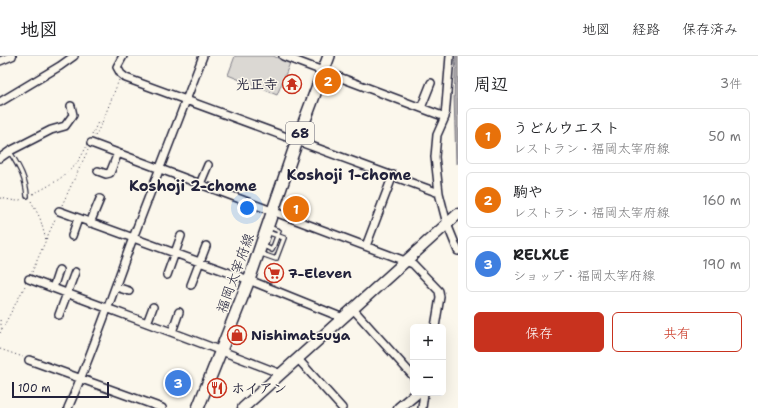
<!DOCTYPE html>
<html lang="ja">
<meta charset="utf-8">
<style>
body{margin:0;font-family:"Shantell Sans","Klee One",sans-serif;background:#f2f2f2;color:#202124}
.controls{position:absolute;right:12px;bottom:12px;display:grid;overflow:hidden;border-radius:6px;box-shadow:0 4px 16px #0002}
.controls button{width:36px;height:36px;display:grid;place-items:center;padding:0;border:0;border-bottom:1px solid #e0e0e0;background:#fff;color:#202124;font:20px sans-serif}
.scale{position:absolute;left:12px;bottom:10px;width:97px;box-sizing:border-box;padding-left:4px;border:2px solid #22223b;border-top:0;font-size:11px;line-height:14px;white-space:nowrap;color:#22223b;-webkit-text-stroke:3px #fbf7ec;paint-order:stroke}
.you{position:absolute;left:247px;top:152px;width:14px;height:14px;margin:-10px;border:3px solid #fff;border-radius:50%;background:#1a73e8;box-shadow:0 0 0 6px #1a73e833}
.badge{display:grid;place-items:center;width:26px;height:26px;border-radius:50%;background:#c8321e;color:#fff;font-size:13px;font-weight:700}
.pin{position:absolute;translate:-50% -50%;border:2px solid #fff;box-shadow:0 1px 4px #0006}
.list{margin:0;padding:0;list-style:none}
h2{display:flex;justify-content:space-between;align-items:center;height:52px;margin:0;padding:0 16px;font-size:17px}
h2 small{font-size:13px;font-weight:400;color:#757577}
.list li{display:grid;grid-template-columns:26px 1fr auto;gap:12px;align-items:center;box-sizing:border-box;height:56px;margin:0 8px 8px;padding:0 8px;border:1px solid #e0e0e0;border-radius:6px}
.list b{display:block;font-size:15px;white-space:nowrap}
.list p{margin:0;font-size:13px;white-space:nowrap;color:#757577}
.list em{font-size:13px;font-style:normal;color:#757577}
.actions{display:flex;gap:8px;padding:12px 16px}
.actions a{flex:1;padding:9px 0;border:1px solid #c8321e;border-radius:6px;text-align:center;font-size:14px;color:#c8321e}
.actions .main{background:#c8321e;color:#fff}
.map{position:relative;flex:none;width:458px;height:352px;overflow:hidden}
header{display:flex;align-items:center;gap:24px;box-sizing:border-box;height:56px;padding:0 20px;background:#fff;border-bottom:1px solid #e0e0e0}
header strong{font-size:19px}
nav{display:flex;gap:22px;margin-inline-start:auto;font-size:14px}
main{display:flex}
aside{flex:1;background:#fff}
.map>svg:first-child{display:block}
.green{fill:#dbd8d3;stroke:#7e7d87}
.water{fill:#b1aeb0;stroke:#787681}
.lines{fill:none;stroke-linecap:round;stroke-linejoin:round}
.lane-casing{stroke:#22223b;stroke-width:6}
.street-casing{stroke:#22223b;stroke-width:10}
.secondary-casing{stroke:#22223b;stroke-width:13}
.primary-casing{stroke:#22223b;stroke-width:14}
.path{stroke:#22223b;stroke-width:1;stroke-dasharray:1 3;stroke-linecap:butt}
.lane{stroke:#fbf7ec;stroke-width:3.5}
.street{stroke:#fbf7ec;stroke-width:7}
.secondary{stroke:#fbf7ec;stroke-width:10}
.primary{stroke:#fbf7ec;stroke-width:11}
.labels{text-anchor:middle;stroke-width:3;stroke-linejoin:round;paint-order:stroke}
.shield{fill:#fbf7ec;stroke:#636270;stroke-width:1}
.shield-label{font-size:13px;font-weight:bold;fill:#22223b}
.poi-label{font-size:14px;font-weight:bold;fill:#22223b;stroke:#fbf7ec;text-anchor:start}
.street-label{font-size:14px;fill:#22223b;stroke:#fbf7ec}
.neighbourhood-label{font-size:15px;font-weight:bold;fill:#22223b;stroke:#fbf7ec}
</style>
<header>
<strong>地図</strong>
<nav><a>地図</a><a>経路</a><a>保存済み</a></nav>
</header>
<main>
<div class="map">
<svg width="458" height="352" viewBox="0 0 458 352">
<rect width="100%" height="100%" fill="#fbf7ec"/>
<filter id="ink" filterUnits="userSpaceOnUse"><feTurbulence type="fractalNoise" baseFrequency=".025" numOctaves="2"/><feDisplacementMap in="SourceGraphic" scale="8" xChannelSelector="R" yChannelSelector="G"/><feConvolveMatrix kernelMatrix="1 2 1 2 8 2 1 2 1" color-interpolation-filters="sRGB"/></filter>
<g filter="url(#ink)">
<path class="green" d="M235,0H273L290,7L277,39L228,19Z"/>
<path class="water" d="M456,0H458V107L456,108L454,41Z"/>
<g class="lines">
<defs>
<path id="lane" d="M10,96C19,111 26,122 27,140
M262,189L272,194L279,175L269,171
M259,197L276,203L284,182L267,176"/>
<path id="street" d="M123,0L117,11L121,18L126,22L439,137
M283,0L445,61
M450,0L445,61L437,79L435,101L439,137L447,168L458,195
M0,5L12,0
M0,46L60,10L74,0
M421,52L431,27
M91,87L413,208L439,235L440,241L435,271
M0,102L10,95L51,74L65,70L73,59L71,50
M98,115L106,118L110,117L118,97
M200,128L208,109
M59,155L249,224L343,262
M90,167L100,143
M72,180L78,163
M366,190L393,119
M167,219L181,180
M29,223C113,255 198,285 281,318
M191,229L206,190
M116,231L129,235
M53,232L59,214
M353,253L413,320
M59,259L75,216
M147,267L153,251
M172,276L179,256
M298,303L342,352
M29,304L162,352
M68,352C93,296 112,239 133,182C156,121 180,61 203,0
M422,352L424,337"/>
<path id="secondary" d="M243,352L458,158
M399,352L417,337"/>
<path id="primary" d="M198,352L249,224L297,85L329,0"/>
</defs>
<use href="#lane" class="lane-casing"/>
<use href="#street" class="street-casing"/>
<use href="#secondary" class="secondary-casing"/>
<use href="#primary" class="primary-casing"/>
<path class="path" d="M92,79L98,66L101,67
M95,80L102,67L119,24
M33,138C55,127 76,115 86,91
M0,142L16,145L23,143
M31,145L40,162L46,184
M62,149L88,94
M32,216L56,161
M0,264L2,273
M0,277L25,230
M0,293L23,301"/>
<use href="#lane" class="lane"/>
<use href="#street" class="street"/>
<use href="#secondary" class="secondary"/>
<use href="#primary" class="primary"/>
</g>
</g>
<defs>
<symbol id="temple-ring" viewBox="-11 -11 22 22"><circle r="9.5" fill="#fbf7ec" stroke="#c8321e" stroke-width="1.5"/><path d="M0-6L5-2H3V0L6.5 2.5H4V6H1.5V3h-3V6H-4V2.5H-6.5L-3 0V-2H-5Z" fill="#c8321e"/></symbol>
<symbol id="supermarket-ring" viewBox="-11 -11 22 22"><circle r="9.5" fill="#fbf7ec" stroke="#c8321e" stroke-width="1.5"/><path d="M-6-5.5h2.5l.6 2H6L4.5 2H-2.5L-4.4-4H-6ZM-1.5 3.2a1.3 1.3 0 1 0 .1 0ZM3 3.2a1.3 1.3 0 1 0 .1 0Z" fill="#c8321e"/></symbol>
<symbol id="shop-ring" viewBox="-11 -11 22 22"><circle r="9.5" fill="#fbf7ec" stroke="#c8321e" stroke-width="1.5"/><path d="M-5-2.5h2.3a2.7 3.5 0 0 1 5.4 0H5L5.5 6h-11ZM-1.5-2.5h3a1.5 2.3 0 0 0-3 0Z" fill="#c8321e"/></symbol>
<symbol id="restaurant-ring" viewBox="-11 -11 22 22"><circle r="9.5" fill="#fbf7ec" stroke="#c8321e" stroke-width="1.5"/><path d="M-5-6h1v4h1v-4h1v4h1v-4h1v5L-1.5 .5V6h-2V.5L-5-1ZM5-6V6H3V1.5H1.5Q1.5-4 5-6Z" fill="#c8321e"/></symbol>
</defs>
<g fill-rule="evenodd">
<use href="#temple-ring" x="281" y="17" width="22" height="22"/>
<use href="#supermarket-ring" x="263" y="206" width="22" height="22"/>
<use href="#shop-ring" x="226" y="268" width="22" height="22"/>
<use href="#restaurant-ring" x="206" y="321" width="22" height="22"/>
</g>
<g class="labels">
<rect class="shield" x="286" y="66" width="28" height="22" rx="3"/>
<g class="shield-label">
<text x="300" y="82">68</text>
</g>
<g class="poi-label">
<text x="278" y="33" text-anchor="end">光正寺</text>
<text x="288" y="222">7-Eleven</text>
<text x="251" y="284">Nishimatsuya</text>
<text x="231" y="337">ホイアン</text>
</g>
<g class="street-label">
<text transform="translate(235 217) rotate(-70)" y="5">福岡太宰府線</text>
</g>
<g class="neighbourhood-label">
<text x="349" y="124">Koshoji 1-chome</text>
<text x="193" y="135">Koshoji 2-chome</text>
</g>
</g>
</svg>
<div class="controls">
<button>+</button>
<button>−</button>
</div>
<div class="scale">100 m</div>
<div class="you"></div>
<div class="pin badge" style="left:296px;top:153px;background:#e8710a">1</div>
<div class="pin badge" style="left:328px;top:25px;background:#e8710a">2</div>
<div class="pin badge" style="left:178px;top:327px;background:#3f7fe0">3</div>
</div>
<aside>
<h2>周辺<small>3件</small></h2>
<ul class="list">
<li><span class="badge" style="background:#e8710a">1</span><div><b>うどんウエスト</b><p>レストラン · 福岡太宰府線</p></div><em>50 m</em></li>
<li><span class="badge" style="background:#e8710a">2</span><div><b>駒や</b><p>レストラン · 福岡太宰府線</p></div><em>160 m</em></li>
<li><span class="badge" style="background:#3f7fe0">3</span><div><b>RELXLE</b><p>ショップ · 福岡太宰府線</p></div><em>190 m</em></li>
</ul>
<div class="actions"><a class="main">保存</a><a>共有</a></div>
</aside>
</main>
